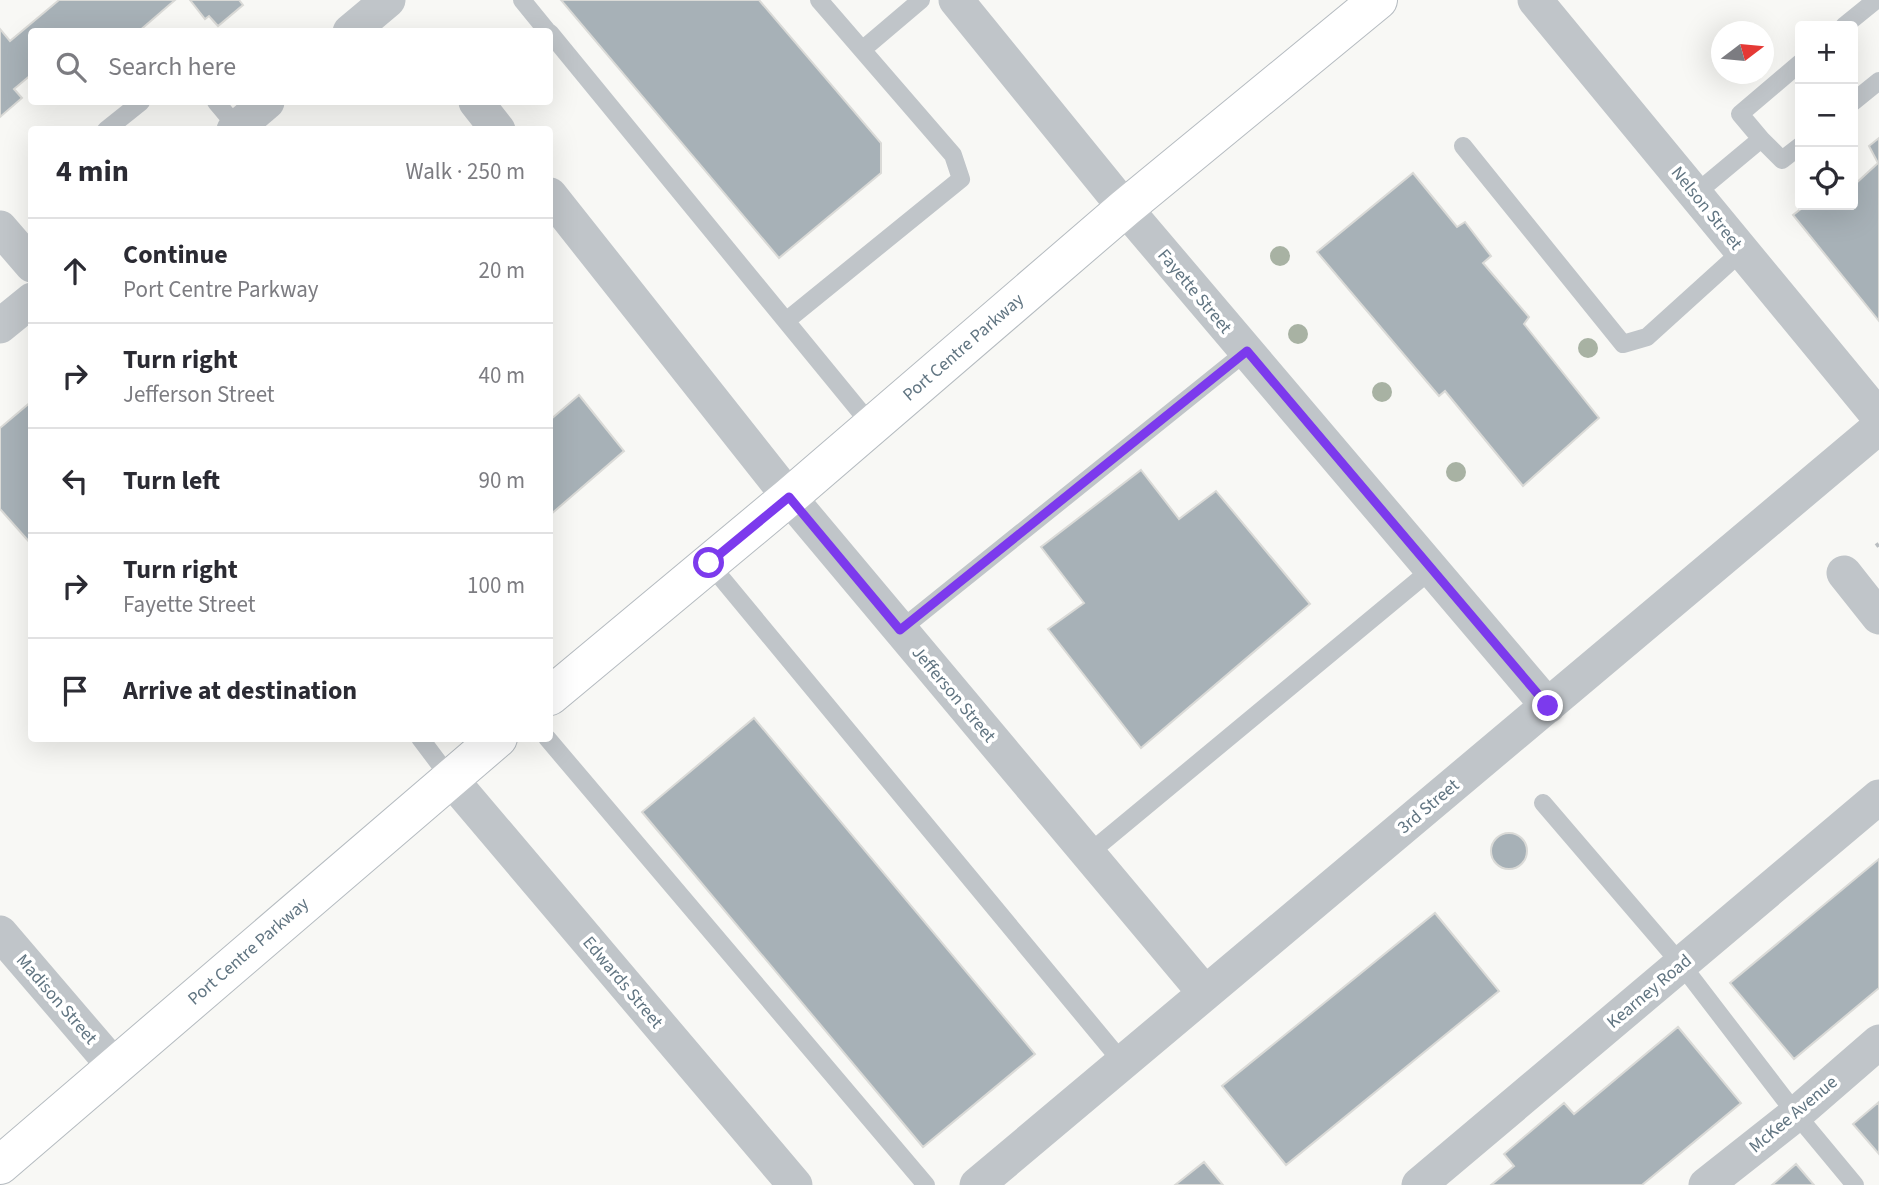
<!DOCTYPE html>
<meta charset="utf-8">
<style>
body{margin:0;font-family:"Source Sans 3",sans-serif;background:#f2f2f3;color:#2b2b33}
.controls{position:absolute;right:21px;top:21px;display:grid;overflow:hidden;border-radius:7px;box-shadow:0 7px 28px #0002}
.controls button{width:63px;height:63px;display:grid;place-items:center;padding:0;border:0;border-bottom:2px solid #e1e1e2;background:#fff;color:#2b2b33;font:35px sans-serif}
.compass{position:absolute;left:1711px;top:21px;width:63px;height:63px;border-radius:50%;background:#fff;box-shadow:0 7px 28px #0002;rotate:74deg}
.stop{position:absolute;width:21px;height:21px;margin:-16px;border:5px solid #7c3aed;border-radius:50%;background:#fff}
.stop.end{background:#7c3aed;border-color:#fff;box-shadow:0 2px 7px #0008}
.list{margin:0;padding:0;list-style:none}
h2{display:flex;justify-content:space-between;align-items:center;height:91px;margin:0;padding:0 28px;font-size:30px}
h2 small{font-size:23px;font-weight:400;color:#7c7c81}
.list li{display:grid;grid-template-columns:46px 1fr auto;gap:21px;align-items:center;box-sizing:border-box;height:105px;padding:0 28px;border-top:2px solid #e1e1e2}
.list b{display:block;font-size:26px;white-space:nowrap}
.list p{margin:0;font-size:23px;white-space:nowrap;color:#7c7c81}
.list em{font-size:23px;font-style:normal;color:#7c7c81}
.icon{flex:none;width:38px;height:38px;fill:none;stroke:currentColor;stroke-width:2;stroke-linecap:round;stroke-linejoin:round}
.map{position:relative;flex:none;width:1879px;height:1185px;overflow:hidden}
.search{position:absolute;background:#fff;box-shadow:0 7px 28px #0002;left:28px;top:28px;width:525px;height:77px;display:flex;align-items:center;gap:18px;box-sizing:border-box;padding:0 24px;border-radius:7px;color:#7c7c81;font-size:26px}
.panel{position:absolute;background:#fff;box-shadow:0 7px 28px #0002;left:28px;top:126px;width:525px;height:616px;border-radius:7px}
.map>svg:first-child{display:block}
.building{fill:#a7b1b7;stroke:#dadad7;stroke-width:2}
.lines{fill:none;stroke-linecap:round;stroke-linejoin:round}
.secondary-casing{stroke:#b5bbc0;stroke-width:40}
.path{stroke:#babec1;stroke-width:4.5;stroke-dasharray:3.5 3.5;stroke-linecap:butt}
.lane{stroke:#c0c5c9;stroke-width:18}
.street{stroke:#c0c5c9;stroke-width:35}
.secondary{stroke:#fff;stroke-width:38}
.tree{fill:#a8b2a3}
.route{stroke:#7c3aed;stroke-width:9}
.labels{text-anchor:middle;stroke-width:7;stroke-linejoin:round;paint-order:stroke}
.street-label{font-size:18px;fill:#617582;stroke:#fff}
</style>
<div class="map">
<svg width="1879" height="1185" viewBox="0 0 1879 1185">
<rect width="100%" height="100%" fill="#f8f8f5"/>
<path class="building" d="M59,0H175L138,32H32V74L14,89L22,98L0,117V29L10,41Z
M190,0H239L243,5L218,26L209,16L205,19Z
M561,0H759L881,143V173L779,258Z
M1879,138V321L1793,215L1806,205H1853V186L1878,163L1869,146Z
M1413,173L1457,227L1465,222L1491,256L1483,263L1529,317L1524,324L1599,418L1523,486L1445,391L1439,396L1317,252Z
M579,395L624,451L550,515V420Z
M32,401V545L0,509V428Z
M1141,470L1179,519L1216,491L1310,604L1141,748L1048,629L1084,603L1041,547Z
M754,718L1035,1054L923,1147L642,812Z
M1491 851a18 18 0 1 1 36 0a18 18 0 1 1-36 0Z
M1879,859V988L1794,1059L1730,983Z
M1435,913L1499,991L1286,1165L1222,1086Z
M1678,1027L1741,1103L1642,1185H1491L1514,1166L1504,1154L1564,1103L1574,1114Z
M1879,1102V1154L1853,1124Z
M1204,1162L1223,1185H1175Z
M1796,1164L1814,1185H1772Z"/>
<g class="lines">
<defs>
<path id="secondary" d="M550,696L789,497L1125,208L1378,0
M0,1165L498,738"/>
</defs>
<use href="#secondary" class="secondary-casing"/>
<path class="path" d="M1876,546L1879,544"/>
<path class="lane" d="M522,0L548,32
M1844,26L1876,0
M550,33L872,426
M862,50L921,0
M216,102L237,127
M1853,102L1879,81
M106,130L141,102
M1761,139L1782,160L1800,146
M1463,146L1623,344L1647,337L1742,251
M1695,194L1761,139L1740,114L1800,63
M786,321L961,179L953,155L819,0
M709,563L1123,1063
M900,630L1247,351
M420,738L450,778
M547,738L926,1185
M1543,803L1681,964L1796,1114L1855,1185
M1088,854L1432,569"/>
<path class="street" d="M956,0L1125,208L1548,706
M1535,0L1879,417
M350,32L388,0
M476,102L498,130
M234,130L267,102
M550,195L789,497L1205,993
M0,228L32,265
M0,326L32,300
M1844,573L1879,617
M450,778L795,1185
M0,933L114,1066
M977,1185L1879,427
M1419,1185L1879,797
M1706,1185L1796,1114L1879,1042"/>
<use href="#secondary" class="secondary"/>
</g>
<g class="tree">
<circle cx="1280" cy="256" r="10"/>
<circle cx="1298" cy="334" r="10"/>
<circle cx="1588" cy="348" r="10"/>
<circle cx="1382" cy="392" r="10"/>
<circle cx="1456" cy="472" r="10"/>
</g>
<g class="lines">
<path class="route" d="M709,563L789,497L900,630L1247,351L1548,706"/>
</g>
<g class="labels">
<g class="street-label">
<text transform="translate(1707 208) rotate(51)" y="6">Nelson Street</text>
<text transform="translate(1195 291) rotate(50)" y="6">Fayette Street</text>
<text transform="translate(963 347) rotate(-41)" y="6">Port Centre Parkway</text>
<text transform="translate(954 694) rotate(50)" y="6">Jefferson Street</text>
<text transform="translate(1428 806) rotate(-40)" y="6">3rd Street</text>
<text transform="translate(248 951) rotate(-41)" y="6">Port Centre Parkway</text>
<text transform="translate(623 982) rotate(50)" y="6">Edwards Street</text>
<text transform="translate(1649 991) rotate(-40)" y="6">Kearney Road</text>
<text transform="translate(57 999) rotate(49)" y="6">Madison Street</text>
<text transform="translate(1793 1114) rotate(-40)" y="6">McKee Avenue</text>
</g>
</g>
</svg>
<div class="controls">
<button>+</button>
<button>−</button>
<button><svg class="icon" aria-label="locate" viewBox="0 0 24 24"><circle cx="12" cy="12" r="6"/><path d="M12 2v4M12 18v4M2 12h4M18 12h4"/></svg></button>
</div>
<svg class="compass" viewBox="-18 -18 36 36"><path d="M0-13l5 13h-10z" fill="#e53935"/><path d="M0 13l5-13h-10z" fill="#7c7c81"/></svg>
<div class="stop" style="left:709px;top:563px"></div>
<div class="stop end" style="left:1548px;top:706px"></div>
<div class="search"><svg class="icon" aria-label="search" viewBox="0 0 24 24"><circle cx="10" cy="10" r="6"/><path d="M15 15l6 6"/></svg>Search here</div>
<section class="panel">
<h2>4 min<small>Walk · 250 m</small></h2>
<ul class="list">
<li><svg class="icon" aria-label="ahead" viewBox="0 0 24 24"><path d="M12 20V5M6 11l6-6 6 6"/></svg><div><b>Continue</b><p>Port Centre Parkway</p></div><em>20 m</em></li>
<li><svg class="icon" aria-label="right" viewBox="0 0 24 24"><path d="M7 20v-9h11M14 6l5 5-5 5"/></svg><div><b>Turn right</b><p>Jefferson Street</p></div><em>40 m</em></li>
<li><svg class="icon" aria-label="left" viewBox="0 0 24 24"><path d="M17 20v-9H6M10 6l-5 5 5 5"/></svg><div><b>Turn left</b></div><em>90 m</em></li>
<li><svg class="icon" aria-label="right" viewBox="0 0 24 24"><path d="M7 20v-9h11M14 6l5 5-5 5"/></svg><div><b>Turn right</b><p>Fayette Street</p></div><em>100 m</em></li>
<li><svg class="icon" aria-label="arrive" viewBox="0 0 24 24"><path d="M6 21V4h12l-3 4 3 4H6"/></svg><div><b>Arrive at destination</b></div></li>
</ul>
</section>
</div>
